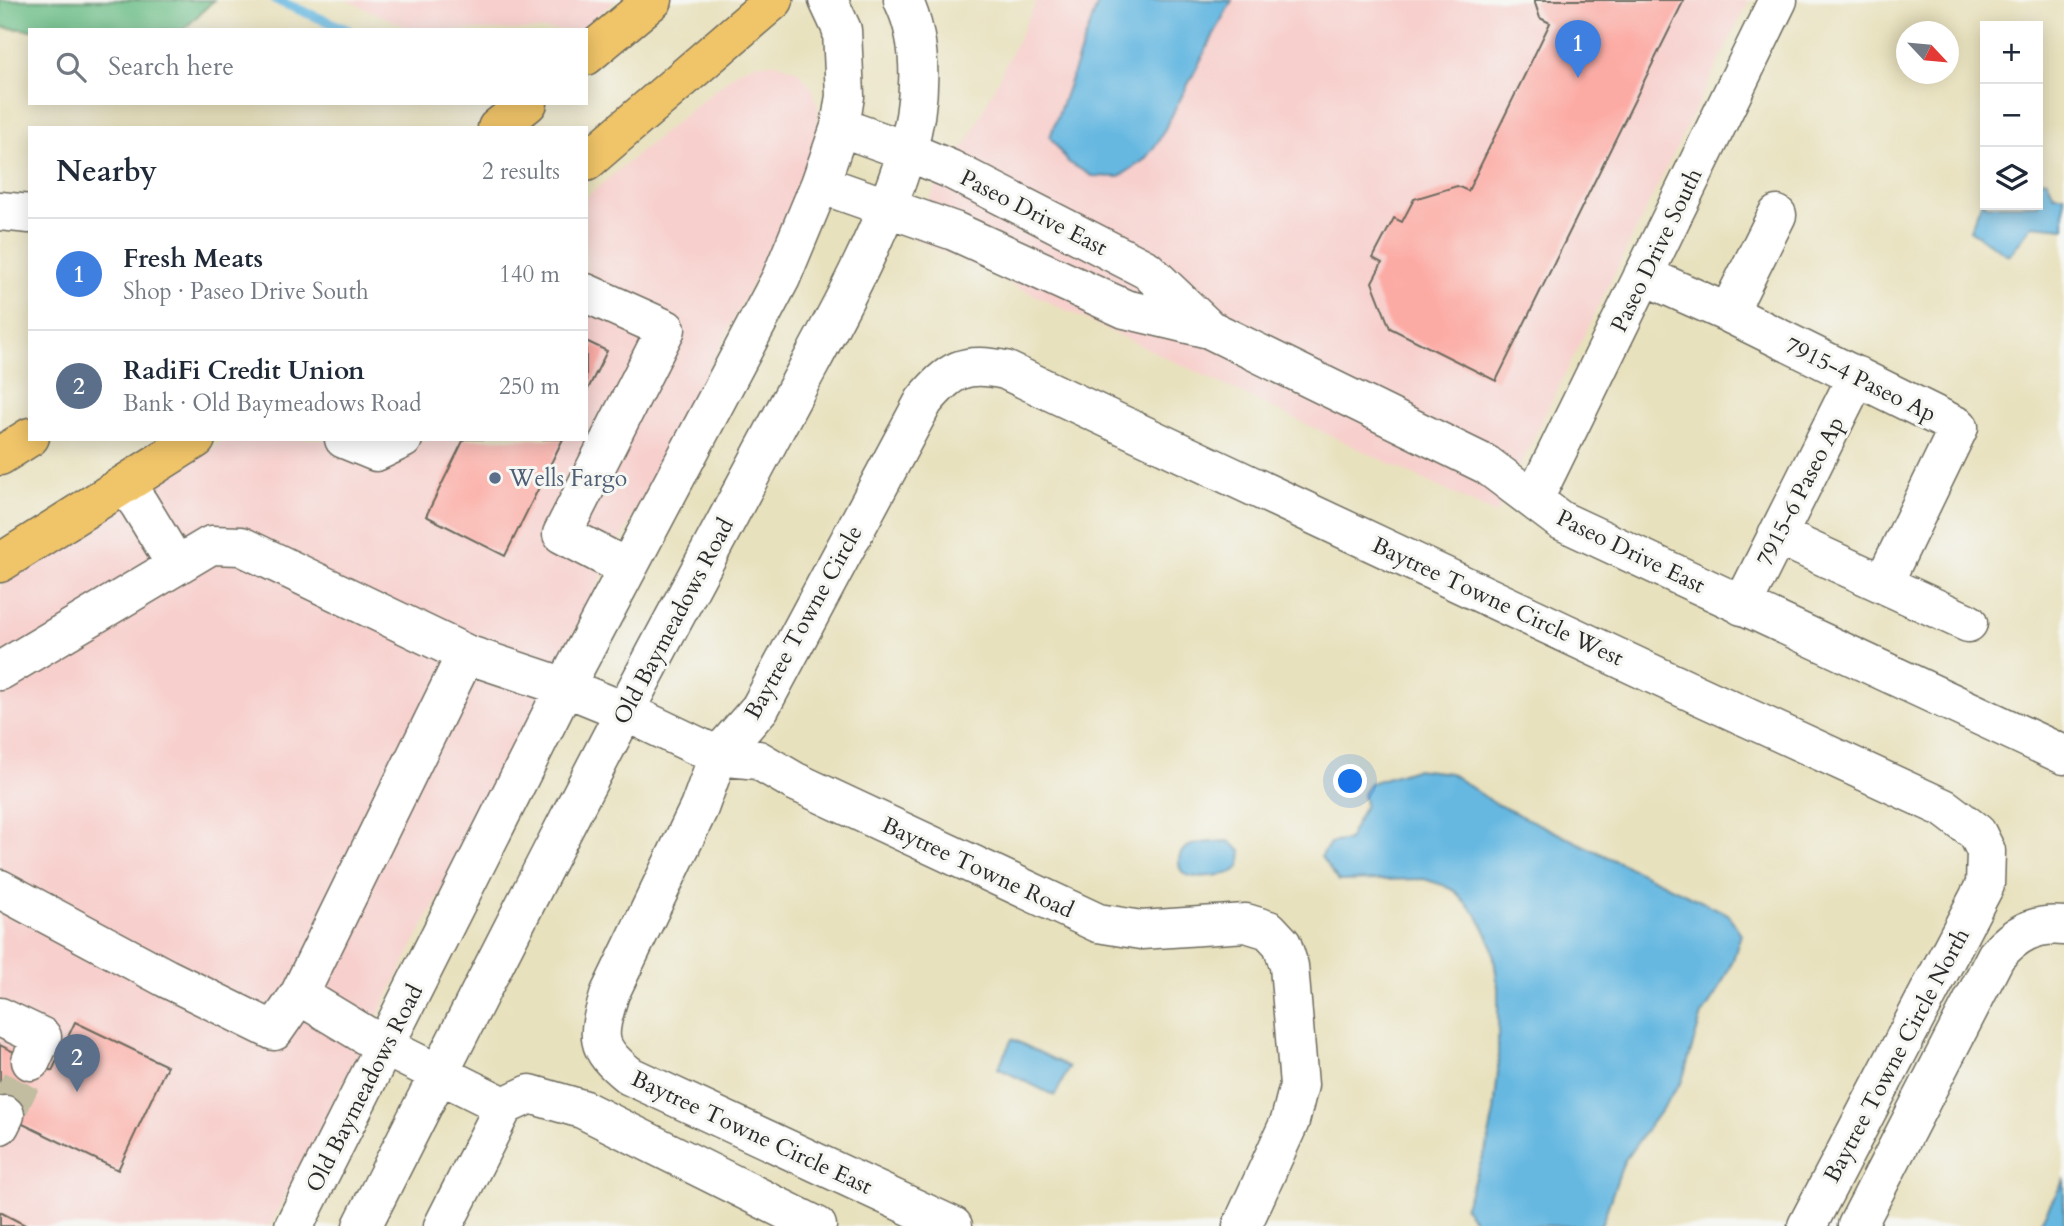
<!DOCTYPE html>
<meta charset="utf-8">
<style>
body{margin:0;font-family:Cardo,serif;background:#f2f2f3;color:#1f2937}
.controls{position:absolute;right:21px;top:21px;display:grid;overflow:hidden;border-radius:0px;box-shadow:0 4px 18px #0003}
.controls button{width:63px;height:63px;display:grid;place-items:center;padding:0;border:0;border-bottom:2px solid #e0e1e3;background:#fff;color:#1f2937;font:35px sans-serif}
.compass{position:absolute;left:1896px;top:21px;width:63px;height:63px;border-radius:50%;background:#fff;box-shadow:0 4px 18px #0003;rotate:116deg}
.you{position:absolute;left:1351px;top:782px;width:24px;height:24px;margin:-18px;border:5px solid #fff;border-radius:50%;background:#1a73e8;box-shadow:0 0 0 10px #1a73e833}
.badge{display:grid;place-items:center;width:46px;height:46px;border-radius:50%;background:#1f6fb2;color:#fff;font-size:23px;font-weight:700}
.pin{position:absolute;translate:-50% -58px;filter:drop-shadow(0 2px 4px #0008)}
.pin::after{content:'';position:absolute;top:37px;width:24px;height:21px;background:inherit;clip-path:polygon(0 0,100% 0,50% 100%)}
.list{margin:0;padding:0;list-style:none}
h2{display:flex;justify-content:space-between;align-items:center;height:91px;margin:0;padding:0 28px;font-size:30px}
h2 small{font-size:23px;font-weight:400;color:#747a83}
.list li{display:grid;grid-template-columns:46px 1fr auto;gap:21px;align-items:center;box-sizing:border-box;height:112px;padding:0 28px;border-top:2px solid #e0e1e3}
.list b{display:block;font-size:26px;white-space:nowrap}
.list p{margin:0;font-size:23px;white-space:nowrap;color:#747a83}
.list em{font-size:23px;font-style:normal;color:#747a83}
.icon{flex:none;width:38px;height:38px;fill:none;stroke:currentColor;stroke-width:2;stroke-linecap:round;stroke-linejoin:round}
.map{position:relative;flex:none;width:2064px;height:1226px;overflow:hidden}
.search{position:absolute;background:#fff;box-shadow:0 4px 18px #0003;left:28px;top:28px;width:560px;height:77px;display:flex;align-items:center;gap:18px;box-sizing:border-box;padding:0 24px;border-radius:0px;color:#747a83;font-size:26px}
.panel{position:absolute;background:#fff;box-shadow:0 4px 18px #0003;left:28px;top:126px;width:560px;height:315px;border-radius:0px}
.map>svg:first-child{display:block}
.built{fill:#f7d0cd}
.forest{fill:#6fbf8a;stroke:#4d755a;stroke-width:2}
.water{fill:#66b8e1;stroke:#487286;stroke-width:2}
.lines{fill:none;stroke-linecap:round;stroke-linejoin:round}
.stream{stroke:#66b8e1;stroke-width:10}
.building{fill:#fcaba4}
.minor-tunnel{stroke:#c2bda0;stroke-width:38;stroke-dasharray:38 19;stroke-linecap:butt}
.minor-casing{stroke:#6d6b5e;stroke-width:41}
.major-casing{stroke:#6d6b5e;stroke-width:41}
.minor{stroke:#fff;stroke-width:38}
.major{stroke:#f0c469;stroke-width:38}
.service-dot{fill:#5c6f8a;stroke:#f6f6f2;stroke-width:2.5}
.labels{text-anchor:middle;stroke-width:6;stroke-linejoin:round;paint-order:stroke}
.street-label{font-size:23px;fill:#2b2b2b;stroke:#f6f6f2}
.service-label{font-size:23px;fill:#4e5e75;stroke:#f6f6f2;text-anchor:start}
</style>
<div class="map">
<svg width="2064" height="1226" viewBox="0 0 2064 1226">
<rect width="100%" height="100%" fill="#f6f6f2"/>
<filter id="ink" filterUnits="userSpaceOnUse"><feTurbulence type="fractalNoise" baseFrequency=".0143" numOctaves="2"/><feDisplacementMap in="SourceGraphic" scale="14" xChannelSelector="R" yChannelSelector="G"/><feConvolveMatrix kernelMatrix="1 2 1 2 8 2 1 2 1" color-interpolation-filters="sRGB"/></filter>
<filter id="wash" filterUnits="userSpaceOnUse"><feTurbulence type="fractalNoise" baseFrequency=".00686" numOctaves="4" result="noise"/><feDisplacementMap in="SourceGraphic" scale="28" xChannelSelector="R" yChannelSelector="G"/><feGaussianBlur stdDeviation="1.57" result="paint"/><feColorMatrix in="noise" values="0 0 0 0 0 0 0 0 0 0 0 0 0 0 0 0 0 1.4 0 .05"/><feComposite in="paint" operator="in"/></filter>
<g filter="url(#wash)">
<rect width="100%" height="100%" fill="#e8e1bd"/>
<path class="built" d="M346,0H616L580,30H414Z
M1037,0H1749L1496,514L906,234L970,137Z
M758,63H776L798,71L813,90L819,111L817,135L800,190L270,1226H0V586L226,439H586V197L738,71Z"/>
<path class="forest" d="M0,0H214L183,30H31L0,27Z"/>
<path class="water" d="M1099,0H1232L1158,142L1144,160L1119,177L1092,176L1068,162L1050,137Z
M2038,179L2047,180L2054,195H2064V228L2032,225L2009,256L1970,230L1985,193V205H2038Z
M1415,769L1450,773L1494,803L1728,914L1741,934L1733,960L1718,991L1702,1015L1682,1081L1624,1161L1601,1226H1480L1464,1208L1487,1146L1494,1112L1498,1071V987L1492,945L1478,916L1452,888L1424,879L1339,881L1321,857L1330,843L1348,840L1365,805L1363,794L1370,783Z
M1229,841L1241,851C1242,858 1241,866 1235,871C1229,875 1193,879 1186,875C1181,872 1179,868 1179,862C1178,839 1213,843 1229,841Z
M1012,1039L1069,1067L1055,1096L998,1068Z
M2064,1180V1226H2038Z"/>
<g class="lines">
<path class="stream" d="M276,0L348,30"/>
</g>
<g id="blocks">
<path class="building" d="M1534,0H1684L1496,381L1390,328L1372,282L1382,263L1373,258L1394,218L1402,222L1414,199L1457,186L1468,191L1550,23L1540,18Z
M586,341L607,351L586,393Z
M464,439H563L505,556L426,516Z
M75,1022L167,1066L118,1170L0,1113V1045L52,1071Z
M0,1212L27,1226H0Z"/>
</g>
</g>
<g filter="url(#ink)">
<use href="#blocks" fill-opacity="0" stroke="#6d6b5e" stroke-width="2"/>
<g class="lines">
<path class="minor-tunnel" d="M5,1115L31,1061"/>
<defs>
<path id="minor" d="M840,127L907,151L950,169L1147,270L1209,329
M820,184L954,231L1125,309L1209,329L1487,465L1560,520L2064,755
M0,211L30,214
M1643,275L1728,313L1959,427L1883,584
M586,293L666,329L562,534L627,568
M1728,313L1777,215
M344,439L376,452L403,439
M125,485L139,504L176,565
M1534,499L1778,0
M1777,535L1968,623
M1742,606L1857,376
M0,671L211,545L241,546L466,654L565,687L624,711L718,756L758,760L794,781L1098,923L1141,930L1246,923L1269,930L1282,944L1289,966L1299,1085L1290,1121L1242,1226
M0,889L166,978L274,1031L299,995L466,654
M299,995L385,1047L504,1106L530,1094L582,1109L817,1226
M0,1017L42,1037L31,1061
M0,1125L5,1115
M294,1226L565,687L781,278L820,184L840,127L845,96L842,30L828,0
M362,1226C468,1017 573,806 684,600C724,525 764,451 803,377C842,305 882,232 906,154C921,107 925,45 903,0
M443,1226L504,1106
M953,1226L630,1076C593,1047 597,1036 610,993L699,808L718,756L760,708L924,401C950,370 964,361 1005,370L1657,676L1944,808L1977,833L1986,851L1985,885L1807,1226
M1857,1226L1996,956C2015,934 2034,923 2064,926"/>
<path id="major" d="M586,56L653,0
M497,128L528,103
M586,162L774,0
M0,456L30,437
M0,563L196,439"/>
</defs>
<use href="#minor" class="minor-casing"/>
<use href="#major" class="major-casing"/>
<use href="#minor" class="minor"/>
<use href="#major" class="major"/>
</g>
</g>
<circle class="service-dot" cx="495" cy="478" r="7"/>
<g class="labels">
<g class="street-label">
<text transform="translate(1034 212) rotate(27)" y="8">Paseo Drive East</text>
<text transform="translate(1656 250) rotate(-64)" y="8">Paseo Drive South</text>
<text transform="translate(1861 379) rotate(26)" y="8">7915-4 Paseo Ap</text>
<text transform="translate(1800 491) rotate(-63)" y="8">7915-6 Paseo Ap</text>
<text transform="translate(1631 551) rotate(26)" y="8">Paseo Drive East</text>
<text transform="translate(1498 601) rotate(25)" y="8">Baytree Towne Circle West</text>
<text transform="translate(673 621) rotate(-62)" y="8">Old Baymeadows Road</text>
<text transform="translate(803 622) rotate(-61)" y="8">Baytree Towne Circle</text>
<text transform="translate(978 867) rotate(25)" y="8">Baytree Towne Road</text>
<text transform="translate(1896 1055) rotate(-62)" y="8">Baytree Towne Circle North</text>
<text transform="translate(364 1088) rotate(-63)" y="8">Old Baymeadows Road</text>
<text transform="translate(752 1132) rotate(25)" y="8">Baytree Towne Circle East</text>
</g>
<g class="service-label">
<text x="509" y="486">Wells Fargo</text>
</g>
</g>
</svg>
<div class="controls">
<button>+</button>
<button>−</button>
<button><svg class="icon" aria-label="layers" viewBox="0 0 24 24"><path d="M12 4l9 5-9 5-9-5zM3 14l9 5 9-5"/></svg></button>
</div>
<svg class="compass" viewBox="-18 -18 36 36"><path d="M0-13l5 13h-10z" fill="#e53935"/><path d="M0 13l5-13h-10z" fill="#747a83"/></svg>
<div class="you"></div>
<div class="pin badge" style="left:1578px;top:78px;background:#3f7fe0">1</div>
<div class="pin badge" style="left:77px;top:1092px;background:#5c6f8a">2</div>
<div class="search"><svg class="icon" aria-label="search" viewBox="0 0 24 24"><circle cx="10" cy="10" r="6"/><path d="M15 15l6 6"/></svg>Search here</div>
<section class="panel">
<h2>Nearby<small>2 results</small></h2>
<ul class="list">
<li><span class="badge" style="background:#3f7fe0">1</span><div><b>Fresh Meats</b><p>Shop · Paseo Drive South</p></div><em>140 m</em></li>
<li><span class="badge" style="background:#5c6f8a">2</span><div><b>RadiFi Credit Union</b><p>Bank · Old Baymeadows Road</p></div><em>250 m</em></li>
</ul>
</section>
</div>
